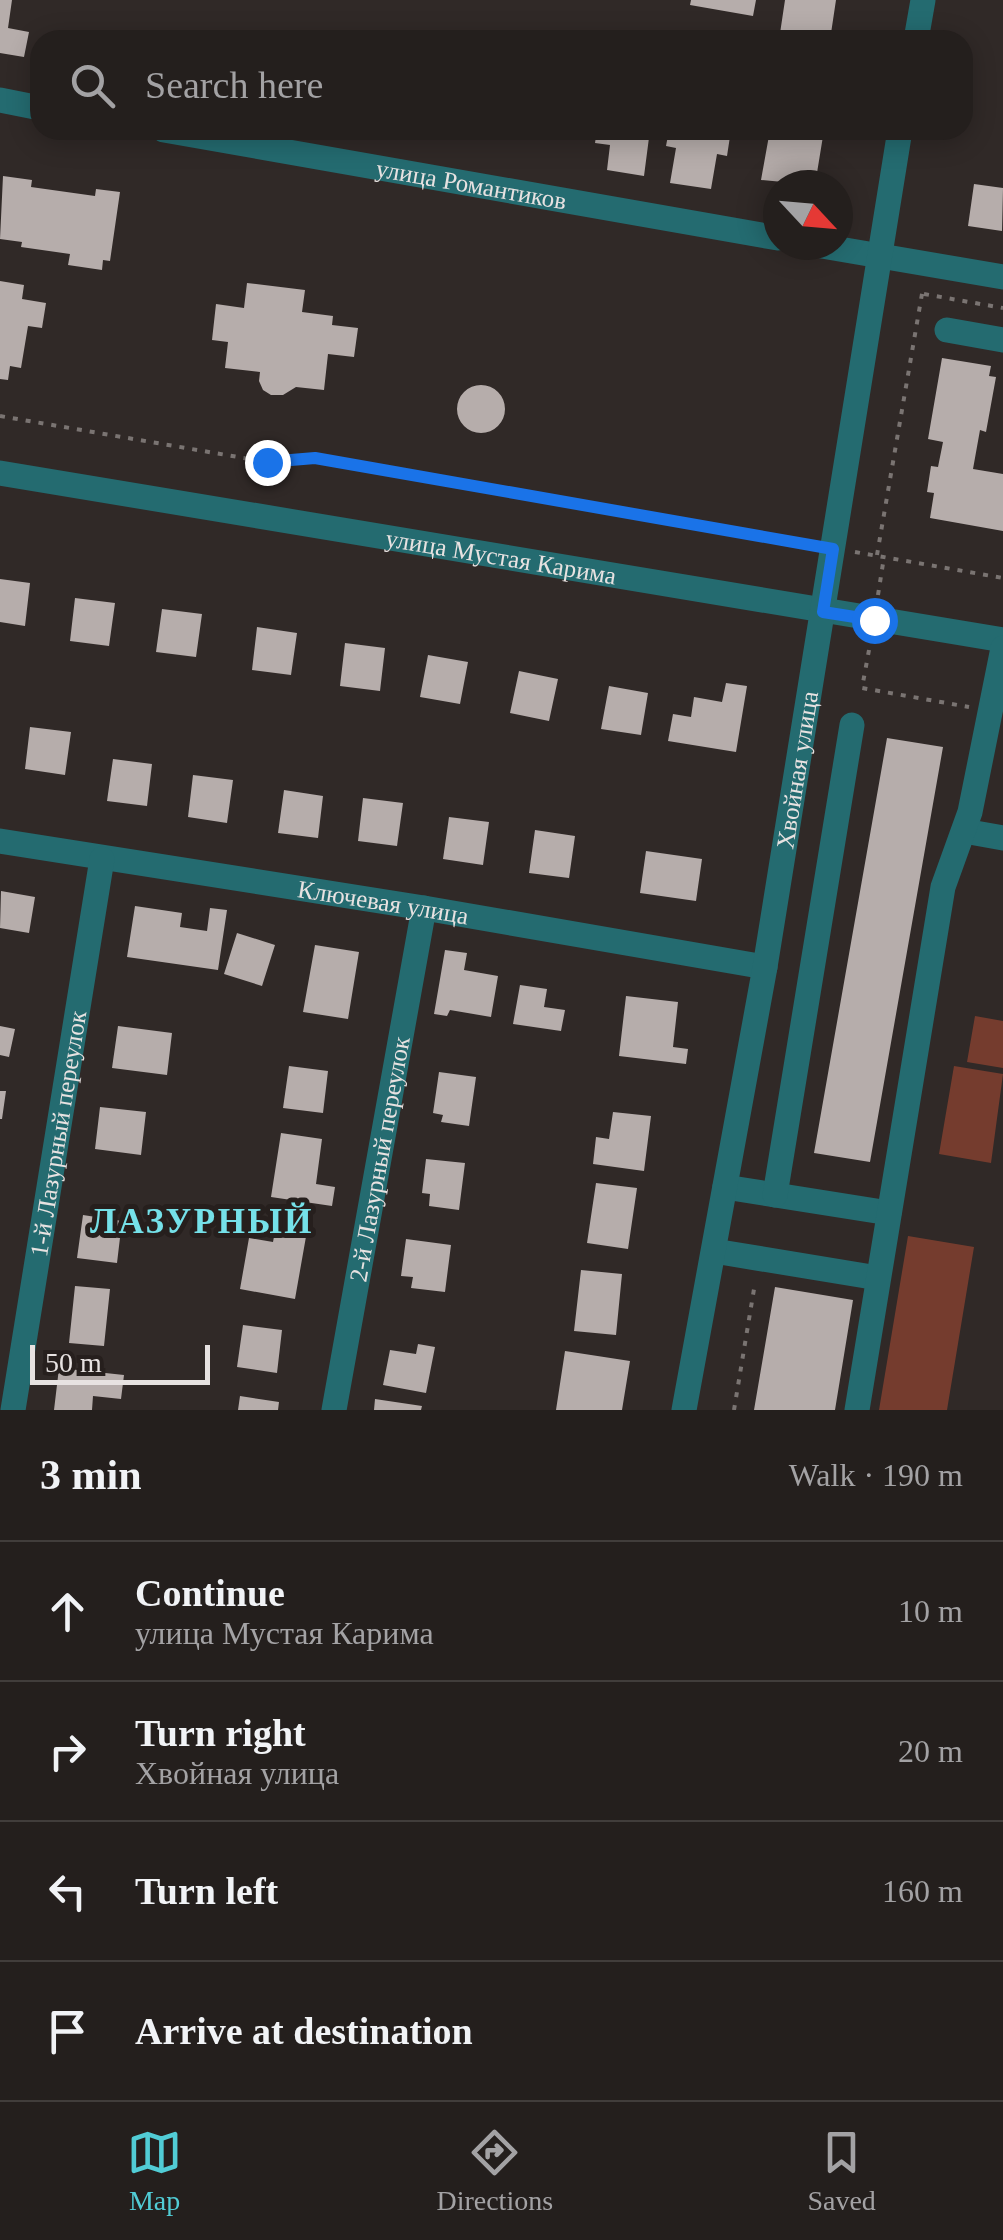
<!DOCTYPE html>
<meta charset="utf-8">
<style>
body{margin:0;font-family:Georgia,serif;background:#302c2a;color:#f1f3f6}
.compass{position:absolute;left:763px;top:170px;width:90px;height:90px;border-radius:50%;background:#241f1d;box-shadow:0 5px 25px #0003;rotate:116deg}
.scale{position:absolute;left:30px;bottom:25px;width:180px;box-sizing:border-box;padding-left:10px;border:5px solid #e7e2e1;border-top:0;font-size:28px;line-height:35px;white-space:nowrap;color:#e7e2e1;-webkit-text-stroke:8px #261f1d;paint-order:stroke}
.stop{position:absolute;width:30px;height:30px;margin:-22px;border:8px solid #1a73e8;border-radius:50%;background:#fff}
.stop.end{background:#1a73e8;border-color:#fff;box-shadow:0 2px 10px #0008}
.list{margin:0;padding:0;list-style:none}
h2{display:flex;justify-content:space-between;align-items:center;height:130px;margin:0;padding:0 40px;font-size:42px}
h2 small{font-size:32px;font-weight:400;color:#a3a2a4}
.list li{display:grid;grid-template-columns:65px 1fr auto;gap:30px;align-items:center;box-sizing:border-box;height:140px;padding:0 40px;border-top:2px solid #413d3b}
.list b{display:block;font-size:38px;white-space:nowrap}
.list p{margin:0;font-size:32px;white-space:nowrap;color:#a3a2a4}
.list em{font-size:32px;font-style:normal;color:#a3a2a4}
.icon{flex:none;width:55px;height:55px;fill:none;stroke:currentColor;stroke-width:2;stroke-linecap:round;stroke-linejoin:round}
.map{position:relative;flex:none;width:1003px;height:1410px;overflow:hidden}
.search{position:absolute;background:#241f1d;box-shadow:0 5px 25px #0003;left:30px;right:30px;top:30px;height:110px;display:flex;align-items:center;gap:25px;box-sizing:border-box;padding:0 35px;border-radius:30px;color:#a3a2a4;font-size:38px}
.sheet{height:690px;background:#241f1d}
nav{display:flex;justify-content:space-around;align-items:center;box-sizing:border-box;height:140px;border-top:2px solid #413d3b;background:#241f1d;font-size:28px;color:#a3a2a4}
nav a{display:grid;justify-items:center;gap:5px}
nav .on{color:#51ccd5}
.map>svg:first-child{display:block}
.green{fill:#753c2e}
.building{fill:#b6adab}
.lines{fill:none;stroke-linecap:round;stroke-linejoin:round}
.path{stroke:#7a7472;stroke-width:4;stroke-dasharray:5 8;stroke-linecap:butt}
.minor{stroke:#246b70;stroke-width:25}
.route{stroke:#1a73e8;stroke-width:12}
.labels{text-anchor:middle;stroke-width:10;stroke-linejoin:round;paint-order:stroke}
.street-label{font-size:25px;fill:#e7e2e1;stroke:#261f1d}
.district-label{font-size:35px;font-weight:bold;letter-spacing:2.5px;fill:#75e1e9;stroke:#261f1d}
</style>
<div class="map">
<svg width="1003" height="1410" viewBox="0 0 1003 1410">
<rect width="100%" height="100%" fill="#302927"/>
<path class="green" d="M975,1016L1003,1021V1068L967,1062Z
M954,1066L1003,1074L991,1163L939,1154Z
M908,1236L974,1247L947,1410H879Z"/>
<path class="building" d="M0,0H12L8,28L29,32L24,57L0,53Z
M691,0H756L753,16L690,5Z
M785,0H836L830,40H779Z
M528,130H551L550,136Z
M597,130H650L644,176L607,170L610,145L595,143Z
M669,130H731L727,156L717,154L711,189L670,183L676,148L666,146Z
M770,130H824L815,185L761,180Z
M3,176L32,180L31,187L95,196L96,189L120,192L110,261L103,260L102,270L68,265L70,254L21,247L22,242L0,239Z
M974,184L1003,188L1002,231L968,226Z
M0,281L24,285L22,299L46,303L42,328L28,326L21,368L10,366L8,380L0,379Z
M247,283L305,290L302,312L333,316L332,325L358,328L354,357L328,354L324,390L296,387L283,395H271L263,390L259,381L260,372L225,368L228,342L212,340L216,304L244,308Z
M942,358L991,366L989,376L996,377L986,432L980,430L973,469L1003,474V531L930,518L934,493L927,492L931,466L938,467L943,442L928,439Z
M457 409a24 24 0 1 1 48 0a24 24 0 1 1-48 0Z
M0,579L30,583L25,626L0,622Z
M75,598L115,603L109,646L70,641Z
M162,609L202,614L196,657L156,652Z
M257,627L297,633L291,675L252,670Z
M345,643L385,648L380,691L340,686Z
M428,655L468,662L460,704L420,697Z
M519,671L558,679L549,721L510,713Z
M726,683L747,686L736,752L668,741L673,714L691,717L694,697L722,702Z
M609,686L648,693L641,735L601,729Z
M30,727L71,732L65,775L25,769Z
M887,738L943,747L870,1162L814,1153Z
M113,759L152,764L147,806L107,801Z
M193,775L233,780L227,823L188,817Z
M284,790L323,796L318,838L278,833Z
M363,798L403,803L397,846L358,841Z
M449,817L489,822L483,865L443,859Z
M535,830L575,836L569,878L529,873Z
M646,851L702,859L696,901L640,893Z
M1,891L35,897L29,933L0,928Z
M135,906L182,913L180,927L207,931L210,908L227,910L218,970L127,957Z
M237,933L275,945L262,986L224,974Z
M315,945L359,952L348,1019L303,1012Z
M445,950L467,953L464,970L498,976L491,1017L450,1010L447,1016L434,1014Z
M520,985L547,989L544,1007L565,1010L561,1031L513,1024Z
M626,996L678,1002L673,1047L688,1049L686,1064L619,1056Z
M0,1026L15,1029L9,1057L0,1055Z
M118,1026L172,1033L167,1075L112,1068Z
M289,1066L328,1071L323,1113L283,1108Z
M439,1072L476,1077L469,1126L441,1122L443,1115L433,1113Z
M0,1091H6L2,1119H0Z
M100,1107L146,1112L141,1155L95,1149Z
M613,1112L651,1116L644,1171L593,1164L596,1137L609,1139Z
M281,1133L322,1139L316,1184L335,1187L332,1206L271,1197Z
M426,1159L465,1163L459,1210L429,1206L430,1194L422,1193Z
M596,1183L637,1188L628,1249L587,1243Z
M83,1215L122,1221L117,1263L77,1258Z
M276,1226L307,1231L295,1299L240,1289L249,1238L273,1242Z
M406,1239L451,1245L445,1292L411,1288L413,1277L401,1276Z
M581,1270L622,1274L616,1335L574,1331Z
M75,1286L110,1289L104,1346L69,1343Z
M775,1287L853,1300L835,1410H754Z
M243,1325L282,1330L277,1373L237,1367Z
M418,1344L435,1347L426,1393L383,1385L390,1350L416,1354Z
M565,1351L630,1361L622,1410H556Z
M59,1368L124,1375L121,1399L93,1396L92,1410H54Z
M240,1396L279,1402L278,1410H238Z
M375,1399L422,1406L421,1410H374Z"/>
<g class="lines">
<path class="path" d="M924,294L1003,308
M0,416L267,462L315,458L811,545
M855,552L1003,578
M877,555L923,288
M878,595L884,557
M869,650L862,688L969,707
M734,1410L755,1283"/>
<g class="minor">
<path d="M916,40L923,0"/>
<path d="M0,100L40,108"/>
<path id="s1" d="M164,130L778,238"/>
<path d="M816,245L1003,277"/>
<path d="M947,330L1003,340"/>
<path id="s2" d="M0,473L1003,640"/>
<path d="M964,831L1003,838"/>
<path id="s3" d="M0,841L424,908L765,967"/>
<path d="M725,1187L889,1213"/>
<path d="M775,1195L852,725"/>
<path d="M714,1251L878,1278"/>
<path id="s4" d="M13,1410L102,859"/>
<path id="s5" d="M334,1410L424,908"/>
<path id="s6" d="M684,1410L765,967L900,130"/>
<path d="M857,1410L943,887L970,812L1003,648"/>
</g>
</g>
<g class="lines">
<path class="route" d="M267,462L315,458L833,549L823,612L874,620"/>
</g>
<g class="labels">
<g class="street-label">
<text dy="9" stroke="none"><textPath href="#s1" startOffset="312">улица Романтиков</textPath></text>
<text dy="9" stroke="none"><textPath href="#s2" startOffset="508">улица Мустая Карима</textPath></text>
<text dy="9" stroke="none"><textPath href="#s6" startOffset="650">Хвойная улица</textPath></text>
<text dy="9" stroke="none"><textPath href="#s3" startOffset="388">Ключевая улица</textPath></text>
<text dy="9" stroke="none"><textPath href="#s4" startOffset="280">1-й Лазурный переулок</textPath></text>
<text dy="9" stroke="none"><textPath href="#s5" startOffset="255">2-й Лазурный переулок</textPath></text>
</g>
<g class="district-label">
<text x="202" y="1233">ЛАЗУРНЫЙ</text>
</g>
</g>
</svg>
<svg class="compass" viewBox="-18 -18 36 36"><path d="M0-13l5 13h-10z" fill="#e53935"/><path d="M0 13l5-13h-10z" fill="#a3a2a4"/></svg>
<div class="scale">50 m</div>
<div class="stop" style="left:874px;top:620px"></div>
<div class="stop end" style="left:267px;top:462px"></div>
<div class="search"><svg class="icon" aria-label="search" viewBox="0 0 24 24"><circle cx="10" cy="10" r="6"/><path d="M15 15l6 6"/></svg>Search here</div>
</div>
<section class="sheet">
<h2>3 min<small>Walk · 190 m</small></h2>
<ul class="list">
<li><svg class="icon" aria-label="ahead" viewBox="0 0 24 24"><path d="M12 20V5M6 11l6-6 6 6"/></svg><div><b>Continue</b><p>улица Мустая Карима</p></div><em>10 m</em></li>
<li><svg class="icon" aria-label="right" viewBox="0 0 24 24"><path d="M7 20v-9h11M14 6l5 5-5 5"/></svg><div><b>Turn right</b><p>Хвойная улица</p></div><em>20 m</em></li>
<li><svg class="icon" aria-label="left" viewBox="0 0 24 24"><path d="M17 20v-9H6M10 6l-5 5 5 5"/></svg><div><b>Turn left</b></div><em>160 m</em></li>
<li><svg class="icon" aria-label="arrive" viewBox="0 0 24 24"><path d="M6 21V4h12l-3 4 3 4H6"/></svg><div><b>Arrive at destination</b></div></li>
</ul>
</section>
<nav>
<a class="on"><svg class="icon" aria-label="map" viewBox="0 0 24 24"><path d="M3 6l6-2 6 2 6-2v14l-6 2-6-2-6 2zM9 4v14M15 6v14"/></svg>Map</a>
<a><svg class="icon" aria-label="directions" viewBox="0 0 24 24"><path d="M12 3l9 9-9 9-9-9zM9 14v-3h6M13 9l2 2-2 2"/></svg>Directions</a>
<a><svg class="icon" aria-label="saved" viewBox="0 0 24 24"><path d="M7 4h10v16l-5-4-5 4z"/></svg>Saved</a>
</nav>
